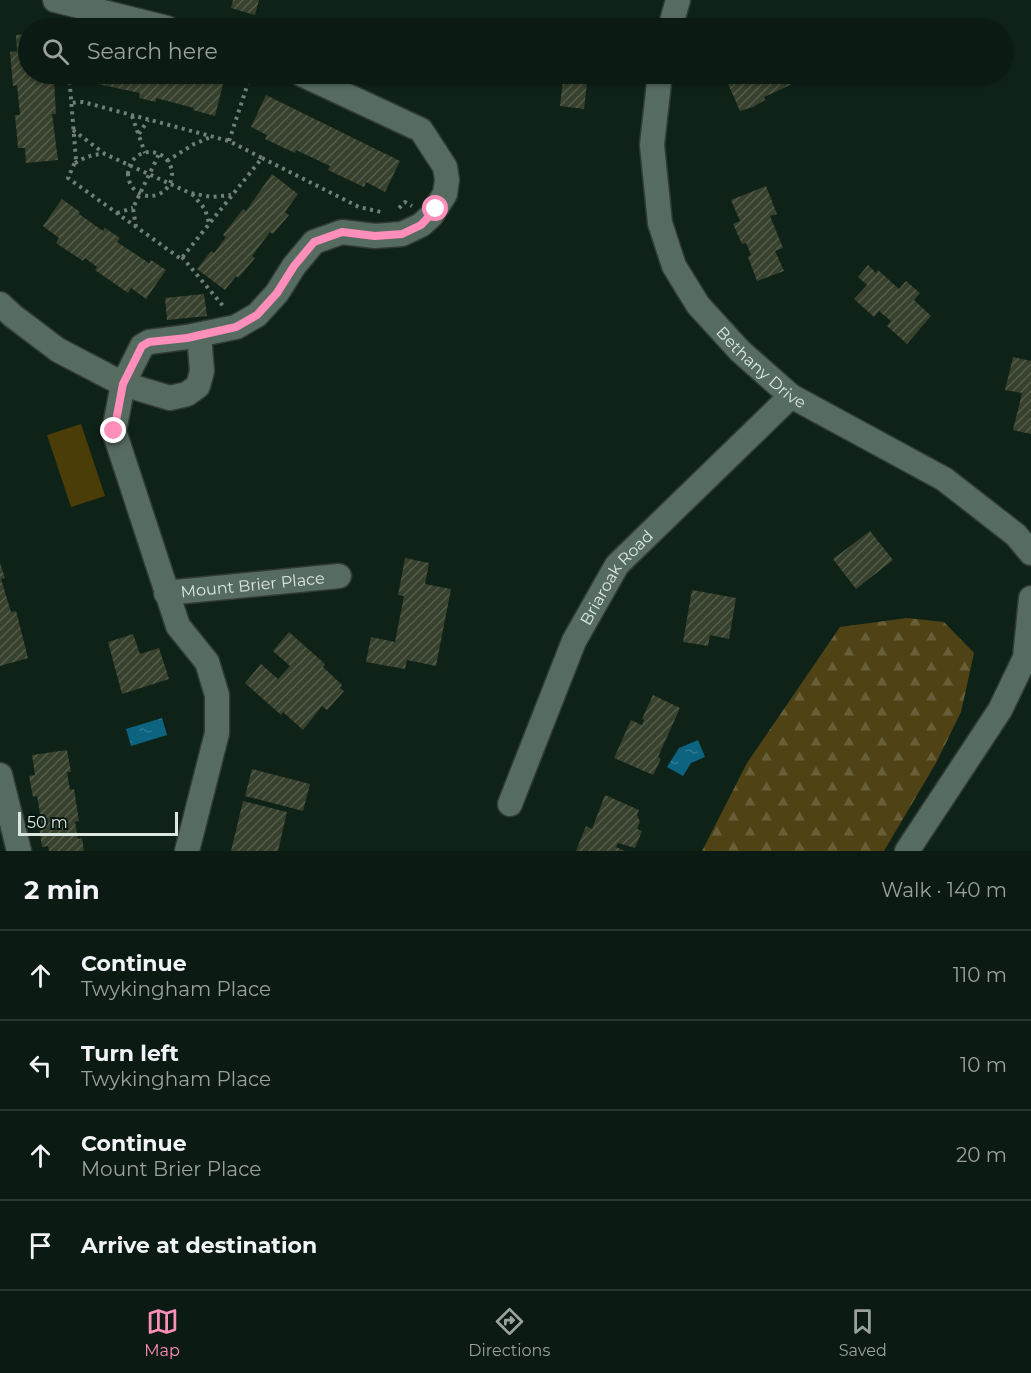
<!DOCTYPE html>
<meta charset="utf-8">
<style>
body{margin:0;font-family:Montserrat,sans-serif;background:#14231b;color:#f1f3f6}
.scale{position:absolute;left:18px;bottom:15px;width:160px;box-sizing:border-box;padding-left:6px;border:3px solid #dbe7e0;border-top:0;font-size:16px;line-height:21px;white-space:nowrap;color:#dbe7e0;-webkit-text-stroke:4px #06180f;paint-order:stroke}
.stop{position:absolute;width:18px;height:18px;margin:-14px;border:4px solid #ff8eba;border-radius:50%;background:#fff}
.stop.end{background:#ff8eba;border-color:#fff;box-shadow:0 2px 6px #0008}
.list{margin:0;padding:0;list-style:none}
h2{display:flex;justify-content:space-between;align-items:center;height:78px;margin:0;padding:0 24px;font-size:26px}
h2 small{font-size:20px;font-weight:400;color:#9aa19f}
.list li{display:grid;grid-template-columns:39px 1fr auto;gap:18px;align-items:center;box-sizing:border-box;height:90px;padding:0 24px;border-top:2px solid #2b3832}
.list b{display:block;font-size:22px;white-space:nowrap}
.list p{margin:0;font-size:20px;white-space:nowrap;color:#9aa19f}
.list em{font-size:20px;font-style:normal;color:#9aa19f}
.icon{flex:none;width:33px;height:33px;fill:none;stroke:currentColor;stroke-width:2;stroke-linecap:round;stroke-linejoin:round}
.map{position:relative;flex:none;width:1031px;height:851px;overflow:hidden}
.search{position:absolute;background:#0b1a12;box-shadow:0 2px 4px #0004;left:18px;right:18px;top:18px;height:66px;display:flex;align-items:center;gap:15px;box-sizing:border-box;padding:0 21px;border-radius:33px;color:#9aa19f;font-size:22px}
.sheet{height:438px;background:#0b1a12}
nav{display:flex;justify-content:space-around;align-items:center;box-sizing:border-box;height:84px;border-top:2px solid #2b3832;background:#0b1a12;font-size:16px;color:#9aa19f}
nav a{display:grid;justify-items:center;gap:3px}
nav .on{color:#ff8eba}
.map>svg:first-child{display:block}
.forest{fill:url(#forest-firs)}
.garden{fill:#4a3d08}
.water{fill:url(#water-ripples)}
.building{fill:url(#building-hatch)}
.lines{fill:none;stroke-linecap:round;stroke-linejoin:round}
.street-casing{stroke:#303b34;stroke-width:27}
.path{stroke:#707f77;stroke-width:4;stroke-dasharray:3 4.5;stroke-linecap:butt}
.street{stroke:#576c60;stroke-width:24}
.route{stroke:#ff8eba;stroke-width:8}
.labels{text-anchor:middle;stroke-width:4.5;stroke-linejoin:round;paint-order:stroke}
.street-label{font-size:16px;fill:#dbe7e0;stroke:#06180f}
</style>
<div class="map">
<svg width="1031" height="851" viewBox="0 0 1031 851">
<defs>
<pattern id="forest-firs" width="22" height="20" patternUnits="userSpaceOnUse" patternTransform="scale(1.5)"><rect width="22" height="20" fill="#4f4316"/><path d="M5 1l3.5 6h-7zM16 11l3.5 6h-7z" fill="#685e38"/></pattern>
<pattern id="water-ripples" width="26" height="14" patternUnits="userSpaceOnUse" patternTransform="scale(1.5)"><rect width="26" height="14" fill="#0d6480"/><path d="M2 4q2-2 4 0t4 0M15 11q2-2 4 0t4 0" fill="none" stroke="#307a92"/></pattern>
<pattern id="building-hatch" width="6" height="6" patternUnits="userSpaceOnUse" patternTransform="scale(1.5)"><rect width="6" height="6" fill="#38402e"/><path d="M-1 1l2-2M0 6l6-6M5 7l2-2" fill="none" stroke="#545c4c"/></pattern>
</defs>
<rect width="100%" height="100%" fill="#0f2218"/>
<path class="forest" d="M907,618L944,622L974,653L961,712L936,763L884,851H702L747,763L840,627Z"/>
<path class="garden" d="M81,424L105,496L71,507L47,435Z"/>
<path class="water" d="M162,718L167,735L131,746L126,729Z
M698,740L705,757L691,763L683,776L667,767L679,748Z"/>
<path class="building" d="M233,0H259L255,15L231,8Z
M28,34V74H50V81H54L56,114H52L58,160L26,163L25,148H18L15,115H20L17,85L13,86L10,52L17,51L16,35Z
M85,74H203L202,78L223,84L215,116L193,110L194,108L156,98V102L139,98L140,93L83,81Z
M557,74H595L594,83H587L584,109L560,106L563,80L556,79Z
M732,74H796L799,81L764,97L765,100L753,107L740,111L725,77Z
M266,95L400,161L385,192L366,182L364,187L328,170L330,166L296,150L295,153L265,139L267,135L251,127Z
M272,174L298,194L285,212L289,215L273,234L270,232L252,256L255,258L238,278L236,276L225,290L197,269L211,251L214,253L226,237L223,235L243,209L246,211Z
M766,186L777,214L770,216L783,248L775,251L784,271L757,281L748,257L751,255L746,243L742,244L733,224L740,221L731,200Z
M62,199L80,212L79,214L103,231L105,228L120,238L117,242L149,263L151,260L166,270L146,299L131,288L128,293L95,270L97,267L85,258L83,261L56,243L59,238L43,226Z
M868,265L876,273L878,270L899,289L906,281L920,293L914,300L931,316L907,344L887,326L891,321L879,311L874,317L854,299L867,285L858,277Z
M204,294L207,316L167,320L165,298Z
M1013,357L1031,361V434L1013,430L1022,393L1005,390Z
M870,531L893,560L856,589L833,559Z
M405,558L429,563L425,584L451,589L436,666L407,660L405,669L366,662L371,637L395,642L404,596L398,595Z
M0,563L5,578L1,579L11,612L16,611L28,658L0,666Z
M692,590L736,598L729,639L710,635L708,646L683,642Z
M289,632L325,664L323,667L342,685L340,688L344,691L327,710L322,706L303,730L283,712L281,715L245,683L261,664L278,679L290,666L273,651Z
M133,634L140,654L159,648L169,679L122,694L108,642Z
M653,695L680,708L658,757L661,759L653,775L614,758L631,720L642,725L644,720L642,719Z
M67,750L71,772H67L70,790L74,789L79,821L75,822L78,839L82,838L84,851H49L48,846L42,847L39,827L42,826L37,796L33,797L29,776L35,775L32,755Z
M252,769L310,784L303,811L245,796Z
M605,795L639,810L637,815L640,822L637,829L642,831L635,848L618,843L616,847L625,851H576L586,826L592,829Z
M243,801L287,812L278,851H231Z"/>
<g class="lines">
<defs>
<g id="street">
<path d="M55,0L167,28"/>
<path d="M670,28L678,0"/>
<path id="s1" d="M660,74L652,145L660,223L674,266L698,305L740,351L791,396L944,479L1016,535L1031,553"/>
<path d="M0,304L13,316L58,350L123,384L170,398L187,394L198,386L202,371L199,335"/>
<path id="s2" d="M166,593L339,576"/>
<path d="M0,775L19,851"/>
<path id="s3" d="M510,804L574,641L617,565L791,396"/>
<path d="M187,851L217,733V695L207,662L178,626L114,431L123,384L142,346L149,342L187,337L236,327L257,315L277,293L294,266L314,242L342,232L375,236L402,234L421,225L431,216L445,194L447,180L445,167L421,130L301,74"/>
<path d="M907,851L1000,710L1025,658L1031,598"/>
</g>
</defs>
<use href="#street" class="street-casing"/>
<path class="path" d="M69,74L76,160L68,178L181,259L262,158L229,141L83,102L71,103
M132,116L145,153
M73,130L105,154L190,193L212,197L231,195
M139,134L148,120
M229,141L251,74
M128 174a22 22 0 1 1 44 0a22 22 0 1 1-44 0Z
M262,158L359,207L381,212
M167,161L194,144L211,137
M75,163C85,157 93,154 105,154
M192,194L205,209L209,223
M399,208L405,202L412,206
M117,213L133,208
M136,227L133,208L159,154
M182,257L224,307"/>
<use href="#street" class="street"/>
</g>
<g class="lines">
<path class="route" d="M114,431L123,384L142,346L149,342L187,338L236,327L257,315L277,293L294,266L314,242L342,232L375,236L402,234L421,225L436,209"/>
</g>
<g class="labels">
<g class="street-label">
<text dy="6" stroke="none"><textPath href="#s1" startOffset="330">Bethany Drive</textPath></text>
<text dy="6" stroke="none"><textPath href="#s3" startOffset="252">Briaroak Road</textPath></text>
<text dy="6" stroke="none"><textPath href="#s2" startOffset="87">Mount Brier Place</textPath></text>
</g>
</g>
</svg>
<div class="scale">50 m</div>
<div class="stop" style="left:436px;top:209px"></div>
<div class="stop end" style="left:114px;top:431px"></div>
<div class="search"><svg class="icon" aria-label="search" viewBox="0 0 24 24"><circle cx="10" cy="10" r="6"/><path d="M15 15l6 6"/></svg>Search here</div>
</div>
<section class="sheet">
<h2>2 min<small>Walk · 140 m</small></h2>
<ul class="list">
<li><svg class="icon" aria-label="ahead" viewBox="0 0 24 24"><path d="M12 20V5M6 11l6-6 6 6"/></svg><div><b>Continue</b><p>Twykingham Place</p></div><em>110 m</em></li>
<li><svg class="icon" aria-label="left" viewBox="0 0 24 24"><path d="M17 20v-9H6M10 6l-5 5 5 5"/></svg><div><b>Turn left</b><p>Twykingham Place</p></div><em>10 m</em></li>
<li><svg class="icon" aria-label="ahead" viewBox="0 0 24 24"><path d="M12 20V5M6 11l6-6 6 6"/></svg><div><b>Continue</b><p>Mount Brier Place</p></div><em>20 m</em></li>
<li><svg class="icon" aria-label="arrive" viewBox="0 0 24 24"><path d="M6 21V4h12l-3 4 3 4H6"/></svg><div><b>Arrive at destination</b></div></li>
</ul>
</section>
<nav>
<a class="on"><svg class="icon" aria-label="map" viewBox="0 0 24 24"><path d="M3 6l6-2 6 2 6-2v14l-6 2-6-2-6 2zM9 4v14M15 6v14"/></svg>Map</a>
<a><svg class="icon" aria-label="directions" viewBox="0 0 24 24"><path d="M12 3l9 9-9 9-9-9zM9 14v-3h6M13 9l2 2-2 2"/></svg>Directions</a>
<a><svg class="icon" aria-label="saved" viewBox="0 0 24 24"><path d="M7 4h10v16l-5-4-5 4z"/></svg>Saved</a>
</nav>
